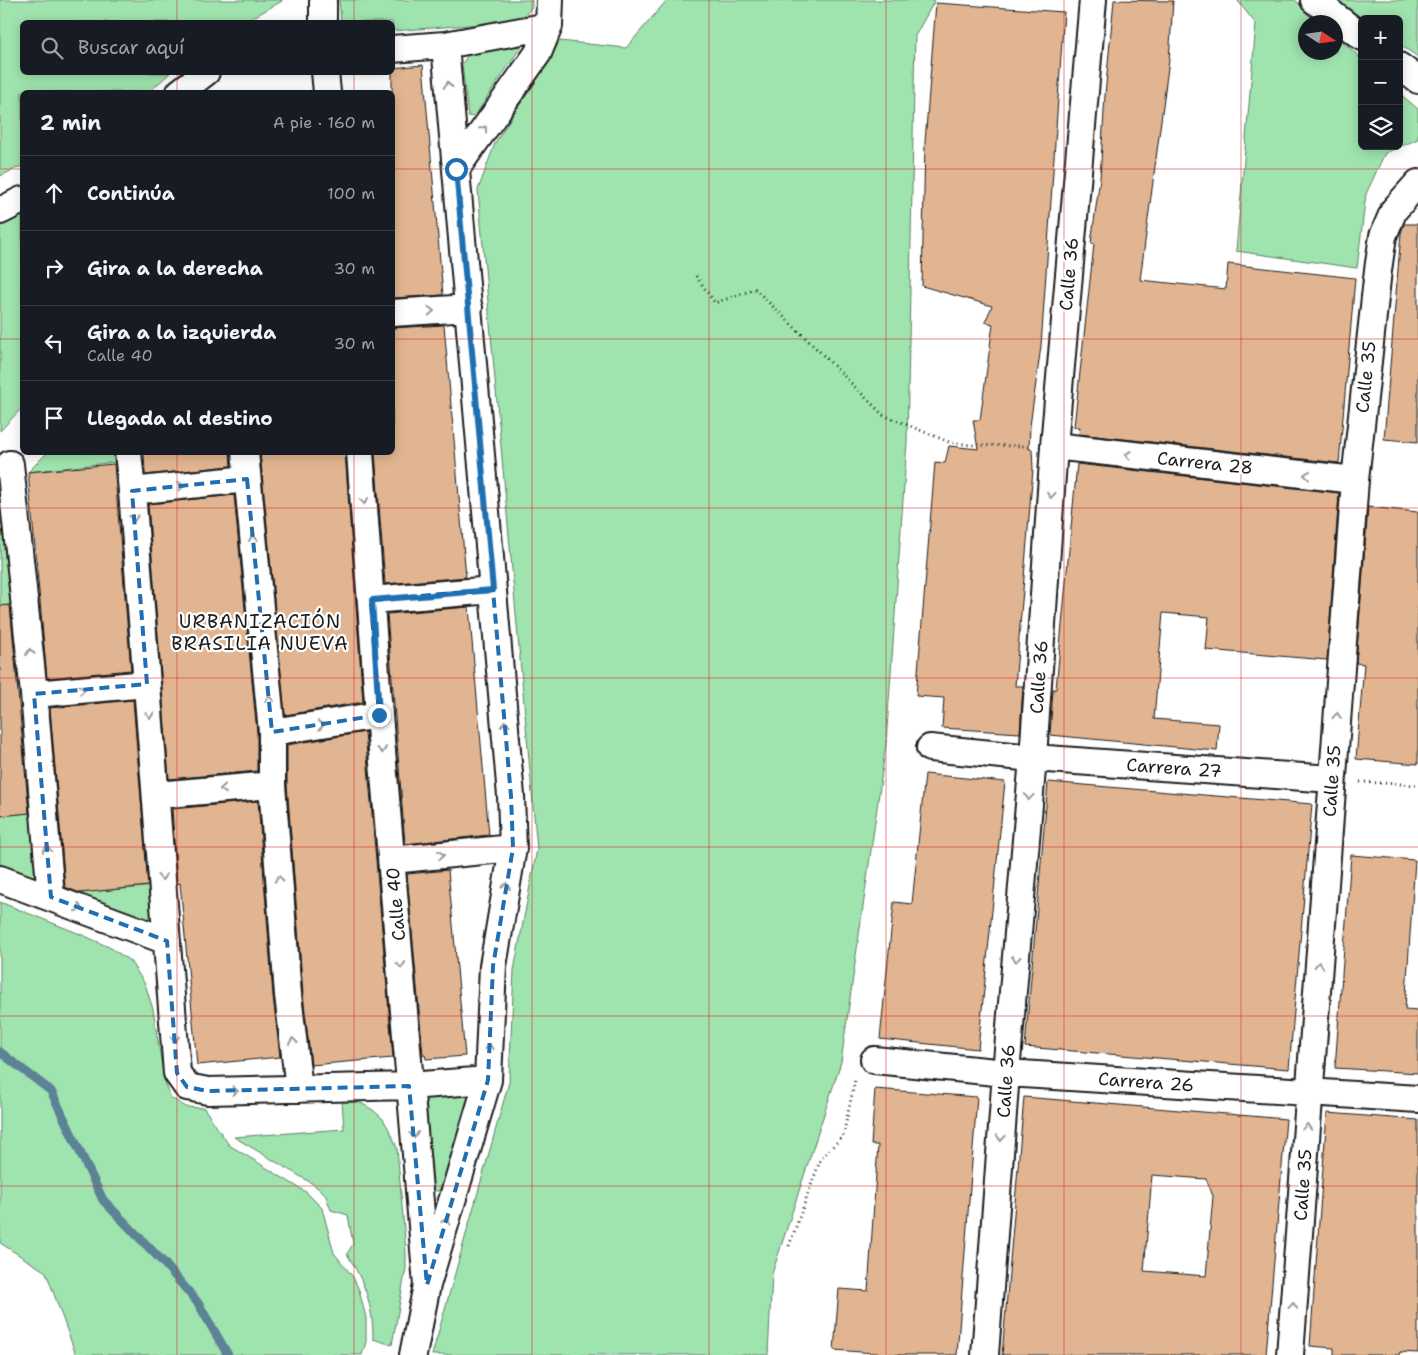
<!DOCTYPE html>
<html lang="es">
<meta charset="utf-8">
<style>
body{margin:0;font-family:"Shantell Sans",sans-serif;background:#20242c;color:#f1f3f6}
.controls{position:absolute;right:15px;top:15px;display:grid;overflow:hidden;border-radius:8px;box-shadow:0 2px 12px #0003}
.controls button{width:45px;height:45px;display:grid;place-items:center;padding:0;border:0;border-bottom:1px solid #363941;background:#171b24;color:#f1f3f6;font:25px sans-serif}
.compass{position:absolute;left:1298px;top:15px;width:45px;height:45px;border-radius:50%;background:#171b24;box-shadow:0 2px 12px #0003;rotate:102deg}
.stop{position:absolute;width:15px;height:15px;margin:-11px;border:4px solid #1f6fb2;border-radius:50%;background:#fff}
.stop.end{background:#1f6fb2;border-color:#fff;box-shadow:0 1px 5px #0008}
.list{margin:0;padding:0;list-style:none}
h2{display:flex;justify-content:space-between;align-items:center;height:65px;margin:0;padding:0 20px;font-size:21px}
h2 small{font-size:16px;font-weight:400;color:#9ea1a6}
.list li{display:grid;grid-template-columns:32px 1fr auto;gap:15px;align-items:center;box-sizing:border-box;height:75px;padding:0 20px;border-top:1px solid #363941}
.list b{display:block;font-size:19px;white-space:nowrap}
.list p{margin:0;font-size:16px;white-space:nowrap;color:#9ea1a6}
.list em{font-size:16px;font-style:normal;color:#9ea1a6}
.icon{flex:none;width:28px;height:28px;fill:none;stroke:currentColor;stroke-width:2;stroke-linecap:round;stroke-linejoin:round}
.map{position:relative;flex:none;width:1418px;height:1355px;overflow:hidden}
.search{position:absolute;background:#171b24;box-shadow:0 2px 12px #0003;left:20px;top:20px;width:375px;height:55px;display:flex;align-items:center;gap:12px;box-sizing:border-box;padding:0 18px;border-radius:8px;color:#9ea1a6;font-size:19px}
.panel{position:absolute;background:#171b24;box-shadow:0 2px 12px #0003;left:20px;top:90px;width:375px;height:365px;border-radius:8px}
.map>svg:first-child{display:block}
.green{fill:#9fe3ae;stroke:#5e8065}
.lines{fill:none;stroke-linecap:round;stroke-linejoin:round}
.stream{stroke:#5c8296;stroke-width:9}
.building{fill:#e1b591;stroke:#1c1c1c;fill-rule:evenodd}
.street-casing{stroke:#1c1c1c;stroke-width:30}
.path{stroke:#1c1c1c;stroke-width:3;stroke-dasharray:1 4;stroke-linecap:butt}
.street{stroke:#fff;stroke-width:26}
.oneway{stroke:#999}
.route{stroke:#1f6fb2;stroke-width:6}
.marked{fill:none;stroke:#1f6fb2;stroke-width:4;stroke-dasharray:10 6;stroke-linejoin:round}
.grid{fill:none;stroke:#d62828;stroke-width:1;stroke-opacity:0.55}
.labels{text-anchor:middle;stroke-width:4.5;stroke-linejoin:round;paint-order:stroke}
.street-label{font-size:18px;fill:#1c1c1c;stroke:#fff}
.neighbourhood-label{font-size:19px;letter-spacing:1px;fill:#1c1c1c;stroke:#fff}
</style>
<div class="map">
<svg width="1418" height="1355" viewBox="0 0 1418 1355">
<rect width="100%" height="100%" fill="#fff"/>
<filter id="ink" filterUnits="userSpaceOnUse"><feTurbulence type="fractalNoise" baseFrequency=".02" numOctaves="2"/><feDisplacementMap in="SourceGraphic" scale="10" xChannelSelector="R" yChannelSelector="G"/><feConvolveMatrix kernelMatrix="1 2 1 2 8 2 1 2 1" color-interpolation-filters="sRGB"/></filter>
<g filter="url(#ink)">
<path class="green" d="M0,0H282V1L245,22H22V72L170,73L149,92H22V166L0,176Z
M339,0H532V7L520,21L393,31L392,22H341Z
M667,0H935L915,36L907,442L886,744L841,1062L772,1274L768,1355H432L509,1082L514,970L537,849L478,190L495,143L560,41L626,48Z
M1237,0H1295L1320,22H1306V52H1336V36L1362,59V146H1399V93L1418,109V139L1385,153L1366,194L1357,268L1236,251L1256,24Z
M1337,0H1418V57L1399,44V19H1363Z
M516,43L521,47L474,117L468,116L462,64L472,49Z
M22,205V408L0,431V216Z
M48,452L115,453L116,462L28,472Z
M0,496L3,497L11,603L8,605L0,606Z
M27,813L31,816L35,874L30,877L0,865V816Z
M145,887H151L152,917L141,922L65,894Z
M0,902L85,936L111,948L130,961L145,984L153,1009L164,1079L171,1098L186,1107L204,1108L229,1145L306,1192L322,1208L334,1253L353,1277L359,1290L366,1318V1342L362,1355H76L46,1272L0,1243Z
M466,1093L471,1101L458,1142L439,1191H431L424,1103L429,1095Z
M342,1101L361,1103L373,1110L383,1119L392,1135L397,1148L406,1252V1268L392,1345L373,1339C373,1305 365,1283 347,1254L353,1244L348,1215L331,1210L325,1194L313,1184L234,1137L344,1129Z"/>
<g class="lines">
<path class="stream" d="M0,1052L51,1091L103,1200L164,1263L198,1303L228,1355"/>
</g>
<path class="building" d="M1114,0L1173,1L1169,60L1140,280L1226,289L1228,264L1355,278L1339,463L1079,434L1080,427H1074L1094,244L1091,243L1100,178L1105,95Z
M936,3L1064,12L1041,346L1030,426L1029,449H1032L1033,469L1015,686H1023L1020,733L942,728L944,698L916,696L935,462L945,463L949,446L978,449L973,420H980L993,324L985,322L992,306L922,286L925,142Z
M423,65L443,295L392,298V68Z
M1404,224H1418V442L1384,439L1401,233Z
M444,325L466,577L385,584L375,452H392V328Z
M144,452H230L231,466L145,475Z
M260,452H345L363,702L285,715Z
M114,464L131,670L47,678L28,472Z
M1077,464L1339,493L1327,660L1206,650L1209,617L1163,613L1154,719L1219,724L1217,751L1050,735L1053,689H1056Z
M234,495L257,733V771L169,779L148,504Z
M1368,507L1418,512V764L1356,759L1364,664L1356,663Z
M10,605L29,813L0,816V606Z
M469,607L489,835L405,844L387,614Z
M133,700L148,886L80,893L65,887L50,708Z
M365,732L393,1058L311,1065L303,994L287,784V745Z
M925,774L1005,782L978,1049L880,1039L894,902L912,904Z
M1048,782L1312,804L1289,1069L1025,1047Z
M258,801L273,996L280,1057L197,1065L180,883L177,884L172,809Z
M1351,855L1415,860L1405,1009L1418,1010V1073L1335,1068Z
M448,870L465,1056L426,1059L425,1055H423L407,874Z
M875,1089L977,1097L957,1355H902L834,1350L839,1289L868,1291L878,1145H871Z
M1024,1097L1286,1119L1266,1355H1002ZM1152,1175L1206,1179L1213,1196L1206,1276L1144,1271Z
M1327,1113L1418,1120V1353L1400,1352L1399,1355H1334V1348L1310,1346Z"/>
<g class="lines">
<defs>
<path id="street" d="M323,0V22
M1314,0L1362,37
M392,49L445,45L549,26
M1399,66L1418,80
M325,72L327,92
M180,92L206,72
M456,169L538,53L549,26L550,0
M0,211L22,200
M392,313L469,308
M1054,446L1355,480
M128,452L132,491L177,1073L187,1087L208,1091L409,1086L488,1080
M245,452L272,732V785L288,995L299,1089
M360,452L379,715L427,1285L413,1355
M10,464L34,694L51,897
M132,491L247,479
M371,600L493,590
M34,694L147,684
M272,732L379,715
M930,748L1033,758L1332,779
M156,795L272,785
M392,860L513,848
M0,879L167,941
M874,1060L1006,1073L1418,1099
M427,1285L488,1080L493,966L513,848L511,796L445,45
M985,1355L1006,1073L1033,758L1054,446L1093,0
M1290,1355L1355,480L1378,270L1383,236L1394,210L1418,183"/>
</defs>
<use href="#street" class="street-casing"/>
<path class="path" d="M696,276L715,303L755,289L819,351L883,415L949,442L971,445L1029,446
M1360,782L1418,785
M789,1246L821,1158L843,1136L855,1080"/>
<use href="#street" class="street"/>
</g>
<defs><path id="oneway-chevron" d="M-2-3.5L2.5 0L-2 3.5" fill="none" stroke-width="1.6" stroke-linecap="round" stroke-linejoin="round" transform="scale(1.25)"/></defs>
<g class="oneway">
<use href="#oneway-chevron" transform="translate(448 85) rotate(-95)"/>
<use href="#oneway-chevron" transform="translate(484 129) rotate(-55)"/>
<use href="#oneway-chevron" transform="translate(431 311) rotate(-4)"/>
<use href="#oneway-chevron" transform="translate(1128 455) rotate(-174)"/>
<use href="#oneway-chevron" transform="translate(1307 475) rotate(-174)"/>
<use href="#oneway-chevron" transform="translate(181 486) rotate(-6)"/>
<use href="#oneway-chevron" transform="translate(1051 495) rotate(94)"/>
<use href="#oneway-chevron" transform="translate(364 501) rotate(85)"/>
<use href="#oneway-chevron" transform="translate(134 518) rotate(86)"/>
<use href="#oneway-chevron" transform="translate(253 538) rotate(-96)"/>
<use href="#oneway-chevron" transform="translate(30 652) rotate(-96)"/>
<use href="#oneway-chevron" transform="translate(82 690) rotate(-5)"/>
<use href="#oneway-chevron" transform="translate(269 699) rotate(-95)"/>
<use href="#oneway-chevron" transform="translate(150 715) rotate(85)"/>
<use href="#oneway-chevron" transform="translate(1337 716) rotate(-86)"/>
<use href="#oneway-chevron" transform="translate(505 724) rotate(-95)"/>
<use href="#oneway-chevron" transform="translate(321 725) rotate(-9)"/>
<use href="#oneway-chevron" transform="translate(382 750) rotate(85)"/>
<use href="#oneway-chevron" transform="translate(223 789) rotate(175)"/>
<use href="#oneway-chevron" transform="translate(1029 797) rotate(95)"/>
<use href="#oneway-chevron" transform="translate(47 849) rotate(-95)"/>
<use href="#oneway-chevron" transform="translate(441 855) rotate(-6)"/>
<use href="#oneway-chevron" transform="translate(162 877) rotate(86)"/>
<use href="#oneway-chevron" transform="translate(279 879) rotate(-94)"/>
<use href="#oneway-chevron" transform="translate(506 886) rotate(-80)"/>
<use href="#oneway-chevron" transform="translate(79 908) rotate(21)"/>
<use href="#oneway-chevron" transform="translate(1016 959) rotate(95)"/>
<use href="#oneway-chevron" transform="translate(401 965) rotate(85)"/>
<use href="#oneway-chevron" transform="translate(1319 965) rotate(-86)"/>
<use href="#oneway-chevron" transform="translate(175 1039) rotate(86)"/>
<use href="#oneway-chevron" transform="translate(293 1041) rotate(-97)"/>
<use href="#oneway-chevron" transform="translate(489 1047) rotate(-87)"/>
<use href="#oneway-chevron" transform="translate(235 1091) rotate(-1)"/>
<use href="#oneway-chevron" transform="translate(1307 1127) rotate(-86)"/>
<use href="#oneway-chevron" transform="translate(414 1135) rotate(85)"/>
<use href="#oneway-chevron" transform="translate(1001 1138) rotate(94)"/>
<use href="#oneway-chevron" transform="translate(446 1221) rotate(-74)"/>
<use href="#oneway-chevron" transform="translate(1293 1306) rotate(-86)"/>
</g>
</g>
<g class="lines" filter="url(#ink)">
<path class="route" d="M379,715L372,600L493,590L456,169"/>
</g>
<path class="marked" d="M247,479L272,732L379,715L371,600L493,590L511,796L513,848L493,966L488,1080L427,1285L409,1086L208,1091L187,1087L177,1073L167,941L51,897L34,694L147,684L132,491Z"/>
<path class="grid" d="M177,0V22M354,0V22M532,0V1355M709,0V1355M886,0V1355M1064,0V1355M1241,0V1355M177,72V92M354,72V92M0,169H22M392,169H1418M0,339H22M392,339H1418M177,452V1355M354,452V1355M0,508H1418M0,678H1418M0,847H1418M0,1016H1418M0,1186H1418"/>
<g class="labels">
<g class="street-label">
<text transform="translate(1069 274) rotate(-85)" y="6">Calle 36</text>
<text transform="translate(1366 377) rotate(-84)" y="6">Calle 35</text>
<text transform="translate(1205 463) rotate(6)" y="6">Carrera 28</text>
<text transform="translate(1039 677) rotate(-86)" y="6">Calle 36</text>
<text transform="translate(1174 768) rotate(4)" y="6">Carrera 27</text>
<text transform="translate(1332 781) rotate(-86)" y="6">Calle 35</text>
<text transform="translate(396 904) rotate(-95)" y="6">Calle 40</text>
<text transform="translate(1006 1081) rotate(-86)" y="6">Calle 36</text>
<text transform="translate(1146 1082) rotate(4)" y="6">Carrera 26</text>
<text transform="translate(1303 1185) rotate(-86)" y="6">Calle 35</text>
</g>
<g class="neighbourhood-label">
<text x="260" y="628">URBANIZACIÓN<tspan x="260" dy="22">BRASILIA NUEVA</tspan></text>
</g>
</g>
</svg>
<div class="controls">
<button>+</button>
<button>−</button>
<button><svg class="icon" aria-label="layers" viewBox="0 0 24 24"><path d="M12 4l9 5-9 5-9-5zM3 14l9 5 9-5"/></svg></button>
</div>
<svg class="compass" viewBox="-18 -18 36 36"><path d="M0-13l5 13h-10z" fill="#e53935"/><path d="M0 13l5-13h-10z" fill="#9ea1a6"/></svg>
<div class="stop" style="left:456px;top:169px"></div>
<div class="stop end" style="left:379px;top:715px"></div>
<div class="search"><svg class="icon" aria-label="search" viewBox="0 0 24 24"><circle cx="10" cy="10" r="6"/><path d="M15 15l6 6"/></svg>Buscar aquí</div>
<section class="panel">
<h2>2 min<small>A pie · 160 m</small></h2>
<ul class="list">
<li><svg class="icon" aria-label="ahead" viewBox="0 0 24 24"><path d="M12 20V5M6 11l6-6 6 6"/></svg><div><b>Continúa</b></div><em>100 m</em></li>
<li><svg class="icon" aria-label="right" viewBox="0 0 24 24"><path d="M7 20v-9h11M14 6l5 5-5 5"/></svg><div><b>Gira a la derecha</b></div><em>30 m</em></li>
<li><svg class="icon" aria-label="left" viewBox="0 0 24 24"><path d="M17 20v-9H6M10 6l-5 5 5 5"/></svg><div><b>Gira a la izquierda</b><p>Calle 40</p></div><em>30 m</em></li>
<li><svg class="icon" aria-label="arrive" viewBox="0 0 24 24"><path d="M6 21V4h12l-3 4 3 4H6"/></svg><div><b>Llegada al destino</b></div></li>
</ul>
</section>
</div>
